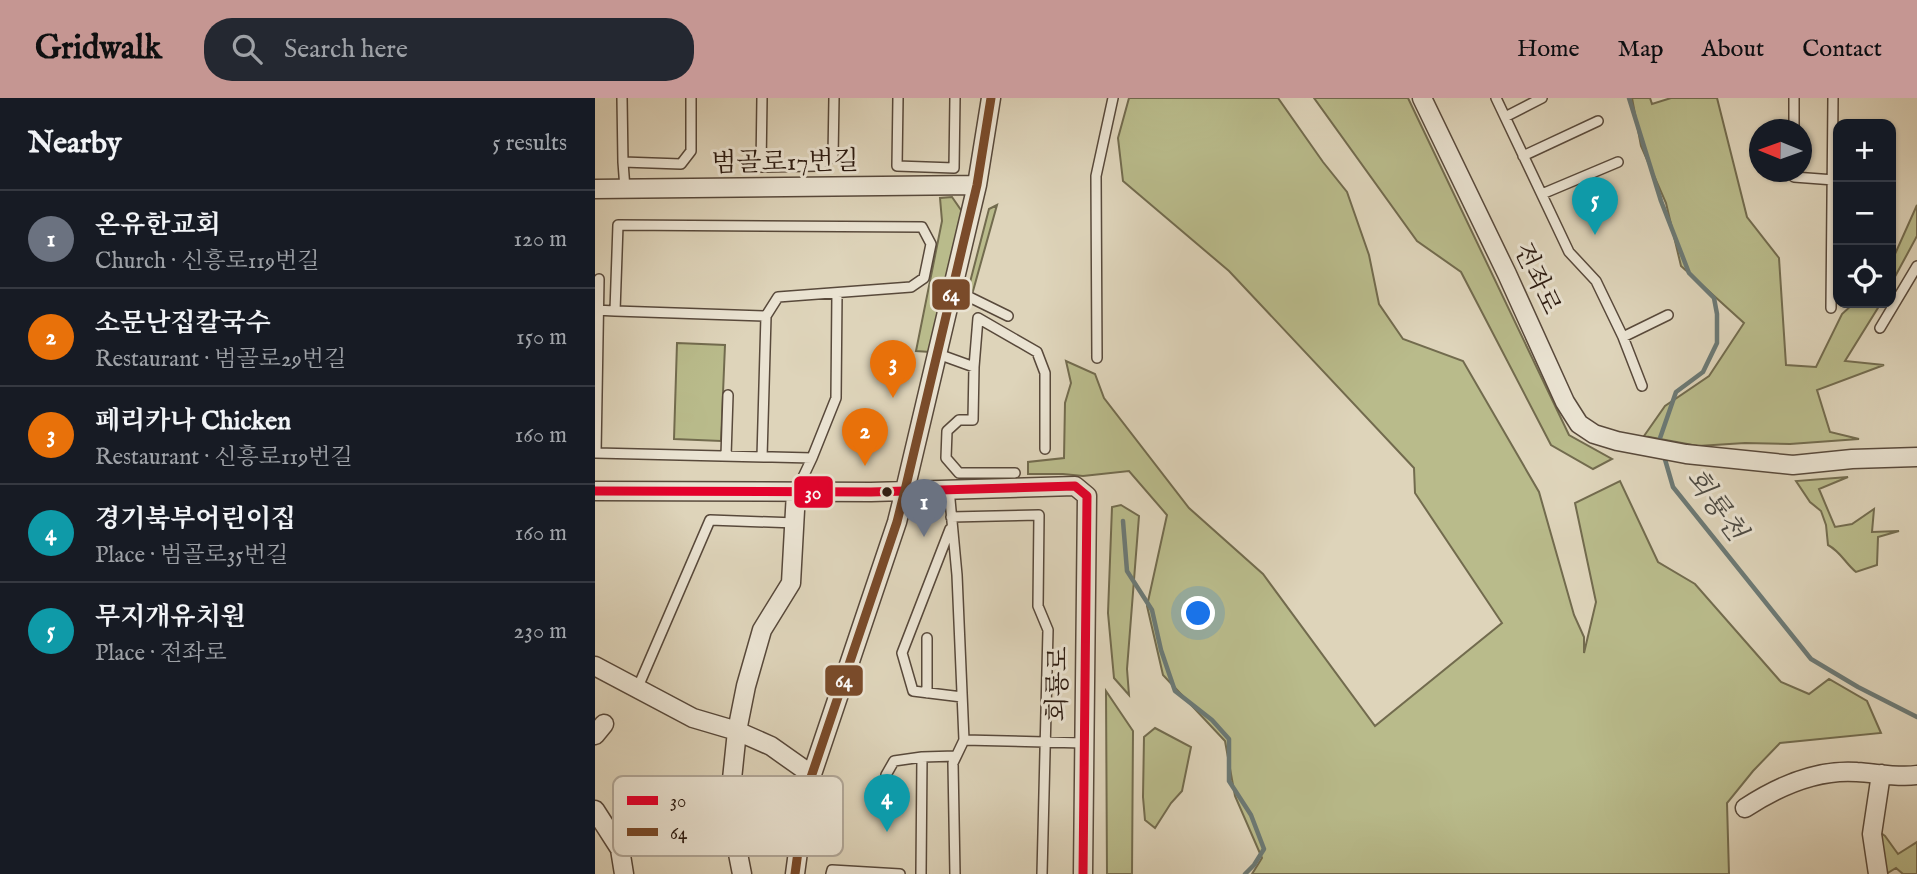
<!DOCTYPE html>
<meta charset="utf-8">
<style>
body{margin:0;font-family:"IM FELL English","Noto Serif KR",serif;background:#242831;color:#f1f3f6}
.controls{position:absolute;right:21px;top:21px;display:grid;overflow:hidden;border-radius:14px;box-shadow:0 2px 5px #0004}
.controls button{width:63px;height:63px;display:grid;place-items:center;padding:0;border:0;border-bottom:2px solid #363941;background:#171b24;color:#f1f3f6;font:35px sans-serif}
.compass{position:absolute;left:1154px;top:21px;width:63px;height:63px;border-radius:50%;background:#171b24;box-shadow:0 2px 5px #0004;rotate:271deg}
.you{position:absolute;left:604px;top:516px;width:24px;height:24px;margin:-18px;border:5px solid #fff;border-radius:50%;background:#1a73e8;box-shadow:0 0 0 10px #1a73e833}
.badge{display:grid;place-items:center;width:46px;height:46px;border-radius:50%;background:#c59692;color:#fff;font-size:23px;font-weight:700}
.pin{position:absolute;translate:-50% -58px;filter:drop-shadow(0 2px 4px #0008)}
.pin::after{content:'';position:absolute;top:37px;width:24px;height:21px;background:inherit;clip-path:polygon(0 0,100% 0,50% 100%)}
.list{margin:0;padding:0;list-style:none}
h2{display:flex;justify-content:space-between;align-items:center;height:91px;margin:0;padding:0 28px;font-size:30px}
h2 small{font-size:23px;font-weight:400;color:#9ea1a6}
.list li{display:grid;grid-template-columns:46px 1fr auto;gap:21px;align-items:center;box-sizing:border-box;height:98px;padding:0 28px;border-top:2px solid #363941}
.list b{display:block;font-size:26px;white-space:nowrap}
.list p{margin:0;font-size:23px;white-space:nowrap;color:#9ea1a6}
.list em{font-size:23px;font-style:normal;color:#9ea1a6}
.icon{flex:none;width:38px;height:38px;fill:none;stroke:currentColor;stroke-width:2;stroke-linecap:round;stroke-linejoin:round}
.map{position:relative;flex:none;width:1322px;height:776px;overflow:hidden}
header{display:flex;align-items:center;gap:42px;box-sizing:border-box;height:98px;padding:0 35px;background:#c59692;color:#111}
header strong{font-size:33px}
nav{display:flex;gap:38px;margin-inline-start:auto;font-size:24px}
.search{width:490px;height:63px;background:#242831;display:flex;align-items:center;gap:18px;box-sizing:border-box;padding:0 24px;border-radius:28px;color:#9ea1a6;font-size:26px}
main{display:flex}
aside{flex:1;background:#171b24}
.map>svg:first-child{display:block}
.green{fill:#b9bb8b;stroke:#726b4e;stroke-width:2}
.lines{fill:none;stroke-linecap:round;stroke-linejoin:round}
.stream{stroke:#6b7975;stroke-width:4.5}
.service-casing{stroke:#58493b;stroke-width:12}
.minor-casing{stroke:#58493b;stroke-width:21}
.service{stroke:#eae3d2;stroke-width:9}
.minor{stroke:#eae3d2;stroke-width:18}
.bus-1-casing{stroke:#eae3d2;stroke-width:14}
.bus-2-casing{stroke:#eae3d2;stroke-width:14}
.bus-1{stroke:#e4002b;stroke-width:9}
.bus-2{stroke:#7a4b2a;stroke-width:9}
.bus-dot{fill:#2c1b11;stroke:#eae3d2;stroke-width:2.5}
.labels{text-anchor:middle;stroke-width:6;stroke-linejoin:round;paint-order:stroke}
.street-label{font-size:26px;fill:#2c1b11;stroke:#eae3d2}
.water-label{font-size:28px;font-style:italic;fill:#4c4a43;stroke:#eae3d2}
.key{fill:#eae3d2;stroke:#b1a798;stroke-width:2}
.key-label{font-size:19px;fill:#2c1b11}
.line-badge{stroke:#eae3d2;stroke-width:2.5}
.badge-label{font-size:19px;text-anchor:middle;font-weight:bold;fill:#fff}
</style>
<header>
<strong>Gridwalk</strong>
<div class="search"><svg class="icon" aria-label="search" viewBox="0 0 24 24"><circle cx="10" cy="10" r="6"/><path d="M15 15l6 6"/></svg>Search here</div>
<nav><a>Home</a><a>Map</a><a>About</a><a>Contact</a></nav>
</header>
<main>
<aside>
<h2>Nearby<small>5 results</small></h2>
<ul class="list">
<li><span class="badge" style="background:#6b7280">1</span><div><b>온유한교회</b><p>Church · 신흥로119번길</p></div><em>120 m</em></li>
<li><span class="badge" style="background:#e8710a">2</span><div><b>소문난집칼국수</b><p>Restaurant · 범골로29번길</p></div><em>150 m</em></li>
<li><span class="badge" style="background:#e8710a">3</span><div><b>페리카나 Chicken</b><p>Restaurant · 신흥로119번길</p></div><em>160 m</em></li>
<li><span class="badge" style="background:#0f9aa8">4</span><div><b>경기북부어린이집</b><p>Place · 범골로35번길</p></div><em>160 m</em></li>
<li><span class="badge" style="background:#0f9aa8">5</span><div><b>무지개유치원</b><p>Place · 전좌로</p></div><em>230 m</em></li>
</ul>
</aside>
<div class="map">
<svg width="1322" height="776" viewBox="0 0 1322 776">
<rect width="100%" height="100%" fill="#ded4ba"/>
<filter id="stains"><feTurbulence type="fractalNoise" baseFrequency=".00286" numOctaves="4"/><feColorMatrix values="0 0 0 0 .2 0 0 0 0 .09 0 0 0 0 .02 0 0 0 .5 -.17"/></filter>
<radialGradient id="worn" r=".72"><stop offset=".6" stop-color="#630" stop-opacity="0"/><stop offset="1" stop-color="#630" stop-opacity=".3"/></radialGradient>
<path class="green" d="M534,0H683L728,64L752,94L774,157L784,206L808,241L868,263L944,394L979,517L989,539V555L1001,504L980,405L1025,383L1063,464L1100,486L1186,584L1214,596L1234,581L1272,603L1286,635L1185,645L1158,673L1132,705L1134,776H657L667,760L640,698L630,643L568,577L552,508L572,417L534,373L488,378L468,376H433V364L469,360L470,305L476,285L471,263L500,276L509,300L594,410L668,476L780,628L907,525L820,395L819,370L634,173L528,83L523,40Z
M719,0H813L974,337L1017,361L998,371L956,347L866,174L822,143Z
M1037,0H1055L1057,6L1076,0H1122L1152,119L1184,160L1191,267L1221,269L1247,216L1259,205H1286L1250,263L1289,267L1222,292L1235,334L1264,341L1195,346L1150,345L1103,348L1049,338L1070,308L1114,278L1149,225L1086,168L1071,105L1046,48Z
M357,99L368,115L335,254L321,253L347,123L345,100Z
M402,107L378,193L373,192L394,111Z
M1322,107V138L1296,186V165Z
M82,245L130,247L126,343L79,341Z
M1253,379L1224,391L1240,429L1257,426L1279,411L1277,434L1304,433L1283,439L1282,467L1261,474C1250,465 1246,454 1233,447L1231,427L1226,413L1215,404L1201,383Z
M526,407L544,418L532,571L534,597L519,580L513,515L517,409Z
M511,593L538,633L537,776H512Z
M560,630L596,649L587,693L576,705L560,730L550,722L548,699L549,639Z
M1279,730L1290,738L1303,756L1322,744V776H1308L1301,770L1291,776Z"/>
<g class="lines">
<path class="stream" d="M1034,0L1066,103L1094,175L1119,200L1122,216V245L1108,274L1081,294L1064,343L1066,346
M1069,358L1078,389L1216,561L1263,589L1322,619
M528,423L532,473L557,512L566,552L580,593L617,622L634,641V683L656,717L669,751L659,767L650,776"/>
<defs>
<path id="service" d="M27,0L28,64
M167,0L166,69L222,68L238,59L239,0
M303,0L302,68L359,70L360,0
M901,0L974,154L1001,183L1028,239L1047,288
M910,19L947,0
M1199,32V0
M928,58L1003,23
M1199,74V79L1239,82
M30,91L28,64L86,66L96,53V0
M947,96L1023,64
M4,181L1,355L217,360L241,300L242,195
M358,191L413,218
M1236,210L1238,0
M0,212L20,213L171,218L183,199L316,189L329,180L336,146L327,129L23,127L20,213
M1285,230L1322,168
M1028,239L1073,217
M343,256L379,269L383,220L442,254L450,275V351
M502,260L501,78L518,0
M379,269L378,322H364L352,333L351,360L364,375H420
M131,358L133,297
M167,359L171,218
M354,391L362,477L369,642L488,645
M201,394L217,360
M356,419L444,417L443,508L453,532L447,776
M355,431L307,555L318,593L367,599
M43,589L115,422L201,425
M332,595V540
M291,677L299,663L327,659
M236,776L237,772L305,776
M326,776L327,659L361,658
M360,776L358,665L369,642"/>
<path id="minor" d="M827,0L912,176L970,304L984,326L999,336L1022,343L1091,356L1198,367L1257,361L1322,359
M0,91L382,87
M0,393L276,394L480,388L492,398L488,776
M0,568L98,620L142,633L176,648L217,677
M0,637L9,626
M1150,710C1182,689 1222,671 1262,674C1281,675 1303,680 1322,677
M0,712L25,751L29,776
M147,776L134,710L142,633L151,588L167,532L196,485L201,394
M200,776L211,694L302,424L310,392L382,87L396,0
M1283,776L1277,736L1286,676"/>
</defs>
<use href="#service" class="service-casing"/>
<use href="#minor" class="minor-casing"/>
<use href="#service" class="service"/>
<use href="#minor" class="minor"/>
<defs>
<path id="bus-1" d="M0,393L276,394L480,388L492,398L488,776"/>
<path id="bus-2" d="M200,776L211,694L302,424L310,392L382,87L396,0"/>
</defs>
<use href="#bus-1" class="bus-1-casing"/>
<use href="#bus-2" class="bus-2-casing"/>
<use href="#bus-1" class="bus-1"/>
<use href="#bus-2" class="bus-2"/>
</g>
<circle class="bus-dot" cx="292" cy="394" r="6"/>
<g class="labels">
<g class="street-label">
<text transform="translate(190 63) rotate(-1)" y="9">범골로17번길</text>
<text transform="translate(943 180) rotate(65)" y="9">전좌로</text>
<text transform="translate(462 586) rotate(-89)" y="9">회룡로</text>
</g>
<g class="water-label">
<text transform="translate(1122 406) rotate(54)" y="10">회룡천</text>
</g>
</g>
<rect x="18" y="678" width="230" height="80" rx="10" class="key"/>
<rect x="32" y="698" width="31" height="9" fill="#e4002b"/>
<rect x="32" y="730" width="31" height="8" fill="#7a4b2a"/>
<g class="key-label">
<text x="75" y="709">30</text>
<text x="75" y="741">64</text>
</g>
<g class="line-badge">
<rect x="336" y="180" width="40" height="33" rx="7" fill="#7a4b2a"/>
<rect x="198" y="377" width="41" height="34" rx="7" fill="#e4002b"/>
<rect x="229" y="566" width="40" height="33" rx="7" fill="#7a4b2a"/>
</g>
<g class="badge-label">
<text x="356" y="203">64</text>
<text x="218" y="401">30</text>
<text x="249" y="589">64</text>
</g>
<rect width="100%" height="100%" filter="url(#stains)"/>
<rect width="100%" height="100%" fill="url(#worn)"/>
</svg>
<div class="controls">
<button>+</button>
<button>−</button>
<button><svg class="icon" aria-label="locate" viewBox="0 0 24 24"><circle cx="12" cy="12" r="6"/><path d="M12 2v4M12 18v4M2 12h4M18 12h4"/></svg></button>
</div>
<svg class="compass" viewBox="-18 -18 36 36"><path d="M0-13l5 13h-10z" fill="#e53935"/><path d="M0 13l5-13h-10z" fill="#9ea1a6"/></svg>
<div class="you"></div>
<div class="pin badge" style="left:329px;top:439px;background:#6b7280">1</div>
<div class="pin badge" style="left:270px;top:368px;background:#e8710a">2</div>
<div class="pin badge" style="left:298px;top:300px;background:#e8710a">3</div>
<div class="pin badge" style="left:292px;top:734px;background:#0f9aa8">4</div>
<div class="pin badge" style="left:1000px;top:137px;background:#0f9aa8">5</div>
</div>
</main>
